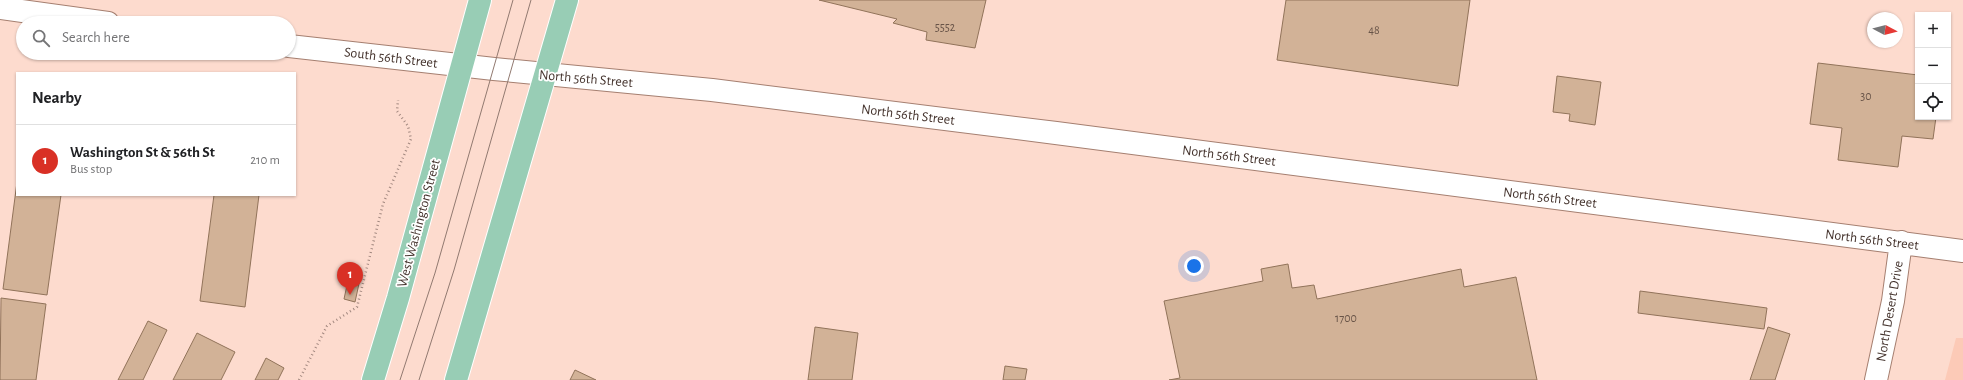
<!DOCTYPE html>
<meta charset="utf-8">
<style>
body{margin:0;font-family:"Alegreya Sans",sans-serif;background:#f6f6f6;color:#202124}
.controls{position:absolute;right:12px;top:12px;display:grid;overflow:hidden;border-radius:0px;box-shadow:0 1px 3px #0004}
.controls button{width:36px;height:36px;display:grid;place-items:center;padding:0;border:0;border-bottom:1px solid #e0e0e0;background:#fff;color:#202124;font:20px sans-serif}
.compass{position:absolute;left:1867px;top:12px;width:36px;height:36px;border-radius:50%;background:#fff;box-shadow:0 1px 3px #0004;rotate:97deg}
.you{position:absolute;left:1194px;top:266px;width:14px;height:14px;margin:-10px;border:3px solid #fff;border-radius:50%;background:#1a73e8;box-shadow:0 0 0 6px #1a73e833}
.badge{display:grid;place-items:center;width:26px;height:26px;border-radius:50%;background:#d93025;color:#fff;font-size:13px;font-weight:700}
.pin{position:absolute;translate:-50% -33px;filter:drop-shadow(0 1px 2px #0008)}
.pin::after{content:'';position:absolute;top:21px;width:14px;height:12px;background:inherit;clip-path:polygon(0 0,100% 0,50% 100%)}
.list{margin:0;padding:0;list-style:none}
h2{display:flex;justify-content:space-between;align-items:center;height:52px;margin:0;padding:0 16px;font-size:17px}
h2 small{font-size:13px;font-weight:400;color:#757577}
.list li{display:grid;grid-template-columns:26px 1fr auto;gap:12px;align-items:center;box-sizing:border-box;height:72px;padding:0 16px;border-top:1px solid #e0e0e0}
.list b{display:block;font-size:15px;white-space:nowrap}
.list p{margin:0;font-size:13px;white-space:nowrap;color:#757577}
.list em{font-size:13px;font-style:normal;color:#757577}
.icon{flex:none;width:22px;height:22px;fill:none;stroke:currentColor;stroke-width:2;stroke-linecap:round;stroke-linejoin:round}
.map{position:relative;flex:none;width:1963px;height:380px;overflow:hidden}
.search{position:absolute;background:#fff;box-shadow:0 1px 3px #0004;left:16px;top:16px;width:280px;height:44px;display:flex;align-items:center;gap:10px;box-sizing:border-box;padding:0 14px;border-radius:22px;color:#757577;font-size:15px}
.panel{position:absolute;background:#fff;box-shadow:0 1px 3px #0004;left:16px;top:72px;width:280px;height:124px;border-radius:0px}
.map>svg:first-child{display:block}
.built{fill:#fccab7}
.building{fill:#d2b297;stroke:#91735a}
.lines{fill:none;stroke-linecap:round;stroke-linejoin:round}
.minor-casing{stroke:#a57f70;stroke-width:24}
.major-casing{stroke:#fff;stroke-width:24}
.path{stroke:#a38980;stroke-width:2.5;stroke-dasharray:1 3;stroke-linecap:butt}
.minor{stroke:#fff;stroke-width:22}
.major{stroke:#98cdb5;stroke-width:22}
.tram{stroke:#917970;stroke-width:1}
.labels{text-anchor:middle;stroke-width:3.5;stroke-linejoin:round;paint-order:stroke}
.number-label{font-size:12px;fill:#685448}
.street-label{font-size:14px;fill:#45342e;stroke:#fff}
</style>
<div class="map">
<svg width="1963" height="380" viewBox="0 0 1963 380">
<rect width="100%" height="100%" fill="#fddbce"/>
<path class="built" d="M1956,338H1963V380H1945Z"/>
<path class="building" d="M819,0H986L975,48L926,40L927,32L893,23L897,19Z
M1286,0H1470L1458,86L1277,60Z
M1818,63L1918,75V117H1936L1933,139L1902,136L1898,167L1838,160L1842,128L1810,124Z
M1557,76L1601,82L1595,125L1569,121L1570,114L1553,112Z
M17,182V195H61L47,295L3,289Z
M214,195H259L245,307L200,301Z
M1288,264L1292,288L1314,285L1317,299L1461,269L1464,287L1516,277L1537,380H1169L1180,378L1164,301L1263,281L1261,269Z
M349,276L360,279L355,302L344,299Z
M1640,291L1767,308L1764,329L1638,313Z
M1,298L46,304L36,380H0Z
M148,321L167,330L143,380H118Z
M815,327L858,333L852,380H808Z
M1768,327L1790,334L1775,380H1750Z
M197,333L235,352L221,380H173Z
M266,358L284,368L278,380H255Z
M1005,366L1027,369L1025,380H1003Z
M575,370L596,380H570Z"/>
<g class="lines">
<defs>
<path id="minor" d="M0,8L108,23
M289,46L494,69L712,90L1056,133L1963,251
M1876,380L1893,301L1901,242"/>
<path id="major" d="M373,380L398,298L480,0
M456,380L567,0"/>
</defs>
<use href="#minor" class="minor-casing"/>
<use href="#major" class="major-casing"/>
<path class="path" d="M299,380L327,326L357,307L383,204L411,139L408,126L397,111L398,100"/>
<use href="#minor" class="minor"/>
<use href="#major" class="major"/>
<path class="tram" d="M400,380L435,273L513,0
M419,380L454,270L531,0"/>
</g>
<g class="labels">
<g class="number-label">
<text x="945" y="31">5552</text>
<text x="1374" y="34">48</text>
<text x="1866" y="100">30</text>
<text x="1346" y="322">1700</text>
</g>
<g class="street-label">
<text transform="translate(391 57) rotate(7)" y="5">South 56th Street</text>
<text transform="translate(586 78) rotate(5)" y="5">North 56th Street</text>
<text transform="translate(908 114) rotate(7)" y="5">North 56th Street</text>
<text transform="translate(1229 155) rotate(7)" y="5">North 56th Street</text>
<text transform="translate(1550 197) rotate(7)" y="5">North 56th Street</text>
<text transform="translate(418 223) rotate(-75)" y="5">West Washington Street</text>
<text transform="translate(1872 239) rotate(7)" y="5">North 56th Street</text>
<text transform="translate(1889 311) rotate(-80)" y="5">North Desert Drive</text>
</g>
</g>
</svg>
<div class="controls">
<button>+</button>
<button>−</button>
<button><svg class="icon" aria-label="locate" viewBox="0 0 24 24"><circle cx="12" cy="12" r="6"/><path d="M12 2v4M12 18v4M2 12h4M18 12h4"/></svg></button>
</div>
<svg class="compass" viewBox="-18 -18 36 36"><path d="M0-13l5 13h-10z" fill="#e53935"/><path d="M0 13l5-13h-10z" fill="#757577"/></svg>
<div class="you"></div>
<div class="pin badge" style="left:350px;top:295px">1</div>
<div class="search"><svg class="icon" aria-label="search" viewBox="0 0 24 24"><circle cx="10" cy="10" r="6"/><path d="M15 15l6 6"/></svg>Search here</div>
<section class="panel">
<h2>Nearby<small></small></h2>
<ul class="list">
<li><span class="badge">1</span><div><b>Washington St &amp; 56th St</b><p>Bus stop</p></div><em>210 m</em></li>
</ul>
</section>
</div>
